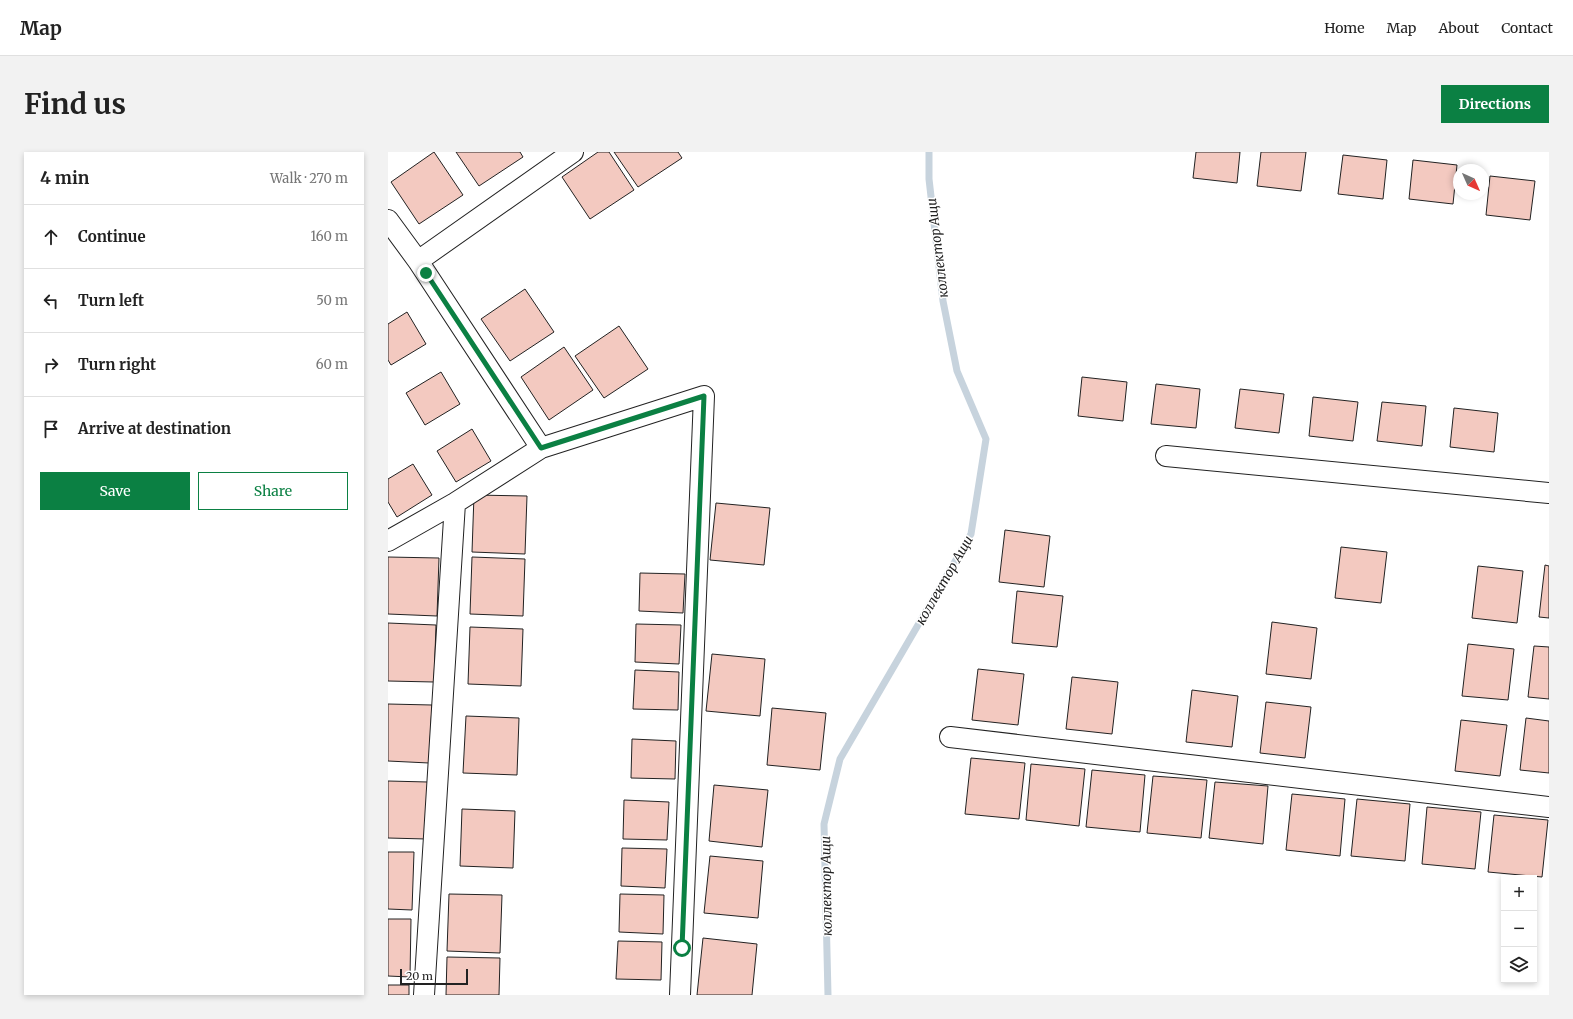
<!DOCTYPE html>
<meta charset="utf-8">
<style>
body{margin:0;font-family:Merriweather,serif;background:#f2f2f2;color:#222}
.controls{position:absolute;right:12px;bottom:12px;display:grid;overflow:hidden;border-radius:0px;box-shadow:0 2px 6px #0003}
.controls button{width:36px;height:36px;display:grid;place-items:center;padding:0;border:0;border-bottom:1px solid #e0e0e0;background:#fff;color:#222;font:20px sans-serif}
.compass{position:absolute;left:1065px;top:12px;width:36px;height:36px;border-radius:50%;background:#fff;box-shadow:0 2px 6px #0003;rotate:135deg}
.scale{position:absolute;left:12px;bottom:10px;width:68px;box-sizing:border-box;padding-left:4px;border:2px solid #222;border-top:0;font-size:11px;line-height:14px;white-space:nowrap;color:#222;-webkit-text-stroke:3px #fff;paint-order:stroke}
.stop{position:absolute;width:12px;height:12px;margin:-9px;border:3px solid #0b8043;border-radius:50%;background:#fff}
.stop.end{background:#0b8043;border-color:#fff;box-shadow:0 1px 4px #0008}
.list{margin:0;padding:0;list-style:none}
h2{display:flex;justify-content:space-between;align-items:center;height:52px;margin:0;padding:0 16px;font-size:17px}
h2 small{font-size:13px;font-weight:400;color:#767676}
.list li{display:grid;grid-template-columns:26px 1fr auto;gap:12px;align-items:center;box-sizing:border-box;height:64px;padding:0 16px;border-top:1px solid #e0e0e0}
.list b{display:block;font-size:15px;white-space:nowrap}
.list em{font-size:13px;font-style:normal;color:#767676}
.actions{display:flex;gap:8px;padding:12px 16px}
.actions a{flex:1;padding:9px 0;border:1px solid #0b8043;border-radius:0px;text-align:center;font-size:14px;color:#0b8043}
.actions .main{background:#0b8043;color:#fff}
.icon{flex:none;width:22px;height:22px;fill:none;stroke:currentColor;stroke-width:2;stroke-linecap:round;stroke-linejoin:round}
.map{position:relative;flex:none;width:1161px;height:843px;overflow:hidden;border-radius:0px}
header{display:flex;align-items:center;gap:24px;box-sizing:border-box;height:56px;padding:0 20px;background:#fff;border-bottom:1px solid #e0e0e0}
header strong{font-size:19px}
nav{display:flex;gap:22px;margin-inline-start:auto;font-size:14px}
.intro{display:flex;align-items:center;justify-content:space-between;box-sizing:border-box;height:96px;padding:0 24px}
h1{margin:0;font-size:28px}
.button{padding:10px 18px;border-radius:0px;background:#0b8043;color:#fff;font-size:14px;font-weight:700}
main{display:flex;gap:24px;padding:0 24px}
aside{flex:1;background:#fff;border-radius:0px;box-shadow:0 2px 6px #0003}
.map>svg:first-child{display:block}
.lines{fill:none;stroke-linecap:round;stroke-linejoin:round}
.stream{stroke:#c7d3dd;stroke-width:7}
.building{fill:#f3c9c0;stroke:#222}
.minor-casing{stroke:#222;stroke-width:22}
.minor{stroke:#fff;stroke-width:20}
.route{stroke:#0b8043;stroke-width:5}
.labels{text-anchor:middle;stroke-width:3;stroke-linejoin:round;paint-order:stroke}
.water-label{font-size:13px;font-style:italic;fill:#222;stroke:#fff}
</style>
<header>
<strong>Map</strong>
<nav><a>Home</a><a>Map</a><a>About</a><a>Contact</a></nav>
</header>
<div class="intro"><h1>Find us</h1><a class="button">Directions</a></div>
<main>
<aside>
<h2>4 min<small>Walk · 270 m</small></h2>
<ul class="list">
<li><svg class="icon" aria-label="ahead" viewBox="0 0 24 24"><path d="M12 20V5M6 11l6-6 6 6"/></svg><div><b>Continue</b></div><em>160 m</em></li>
<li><svg class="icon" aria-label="left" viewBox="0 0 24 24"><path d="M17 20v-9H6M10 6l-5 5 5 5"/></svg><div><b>Turn left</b></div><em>50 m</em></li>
<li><svg class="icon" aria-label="right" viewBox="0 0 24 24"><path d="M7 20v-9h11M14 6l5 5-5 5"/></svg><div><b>Turn right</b></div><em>60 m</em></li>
<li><svg class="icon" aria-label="arrive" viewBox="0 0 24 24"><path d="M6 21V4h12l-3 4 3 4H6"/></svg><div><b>Arrive at destination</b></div></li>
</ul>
<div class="actions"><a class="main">Save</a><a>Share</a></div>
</aside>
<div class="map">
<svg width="1161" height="843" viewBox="0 0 1161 843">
<rect width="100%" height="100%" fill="#fff"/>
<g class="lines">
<path class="stream" d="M440,843L436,672L452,607L583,382L598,287L569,219L555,149L541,27V0"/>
</g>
<path class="building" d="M46,0L75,43L31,72L3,30Z
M68,0H132L135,5L91,34Z
M210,0H221L246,38L202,67L174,25Z
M226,0H290L294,6L250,35Z
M808,0H852L849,31L805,26Z
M873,0H918L913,39L869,34Z
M955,3L999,8L995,47L950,42Z
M1025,8L1069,13L1065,52L1021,47Z
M1102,24L1147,29L1142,68L1098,63Z
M137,137L166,180L122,209L93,167Z
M19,160L38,192L3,213L0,208V172Z
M231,174L260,217L216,246L187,204Z
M176,195L205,238L161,268L133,225Z
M53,220L72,252L37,273L18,241Z
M694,225L739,230L735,269L690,264Z
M768,232L812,237L808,276L763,272Z
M852,237L896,242L891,281L847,276Z
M925,245L970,250L965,289L921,284Z
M994,250L1038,254L1034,294L989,289Z
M1066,256L1110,261L1106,300L1062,295Z
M84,277L103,309L68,330L49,299Z
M25,312L44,343L9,365L0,350V327Z
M86,343L139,344L137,402L84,400Z
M328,351L382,356L376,413L322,408Z
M617,378L662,384L656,435L611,430Z
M953,395L999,400L993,451L947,446Z
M0,405L51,406L49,464L0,462Z
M84,405L137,407L135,464L82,462Z
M1157,413L1161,414V466L1151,465Z
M1090,414L1135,419L1129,471L1084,466Z
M252,421L297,422L295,461L251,459Z
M629,439L675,444L669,495L624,491Z
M884,470L929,476L923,527L878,522Z
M0,471L48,473L46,530L0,529Z
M248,472L293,473L291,512L247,510Z
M82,475L135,477L133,534L80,532Z
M1080,492L1126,497L1120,548L1074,544Z
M1146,494L1161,495V547L1140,545Z
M324,502L377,507L372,564L318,559Z
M590,517L636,522L630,573L584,568Z
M247,518L291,520L290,558L245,557Z
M684,525L730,530L724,582L678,577Z
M804,538L850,544L844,595L798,590Z
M878,550L923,555L917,606L872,601Z
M0,552L44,553L41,611L0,609Z
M384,556L438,561L432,618L379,613Z
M78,564L131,566L129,623L75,621Z
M1138,566L1161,569V621L1132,618Z
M1073,568L1119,573L1112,624L1067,619Z
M244,587L288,589L287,627L243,626Z
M583,606L637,611L631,667L577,662Z
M643,612L697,617L691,674L638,668Z
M704,618L757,623L752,680L698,675Z
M765,624L819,628L813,686L759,681Z
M0,629L40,630L38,687L0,686Z
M827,630L880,634L875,692L821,686Z
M326,633L380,638L374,695L321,689Z
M904,642L957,647L952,704L898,698Z
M969,647L1022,652L1017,709L963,704Z
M236,648L281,650L279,688L235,687Z
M1039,655L1093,660L1087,717L1034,712Z
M74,657L127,659L125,716L72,714Z
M1106,663L1160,668L1154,725L1100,720Z
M234,696L279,697L277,736L233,734Z
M0,700H26L24,758L0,757Z
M322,704L375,709L370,766L316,761Z
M61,742L114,743L112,801L59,799Z
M232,742L276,743L275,782L231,780Z
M0,767H23L22,825L0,824Z
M315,786L369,792L364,843H309Z
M230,789L274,790L273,828L228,827Z
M59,805L112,806L111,843H58Z
M0,833H21V843H0Z"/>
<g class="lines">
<defs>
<path id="minor" d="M0,68L30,109L153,296
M30,109L185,0
M778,304L1161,341
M0,389L67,351L153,296L316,244L292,843
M562,585L1161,655
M36,843L67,351"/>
</defs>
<use href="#minor" class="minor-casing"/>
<use href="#minor" class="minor"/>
</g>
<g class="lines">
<path class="route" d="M38,121L153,296L316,244L294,796"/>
</g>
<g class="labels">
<g class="water-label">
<text transform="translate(549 96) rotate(-97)" y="5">коллектор Ащи</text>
<text transform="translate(556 428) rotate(-60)" y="5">коллектор Ащи</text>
<text transform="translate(438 734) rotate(-91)" y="5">коллектор Ащи</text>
</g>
</g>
</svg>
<div class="controls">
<button>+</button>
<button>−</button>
<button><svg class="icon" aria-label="layers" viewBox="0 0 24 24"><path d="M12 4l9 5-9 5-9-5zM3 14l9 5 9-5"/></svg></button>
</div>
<svg class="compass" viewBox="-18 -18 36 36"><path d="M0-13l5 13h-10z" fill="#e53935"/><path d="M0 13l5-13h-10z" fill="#767676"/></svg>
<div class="scale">20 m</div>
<div class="stop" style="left:294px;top:796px"></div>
<div class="stop end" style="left:38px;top:121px"></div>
</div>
</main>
